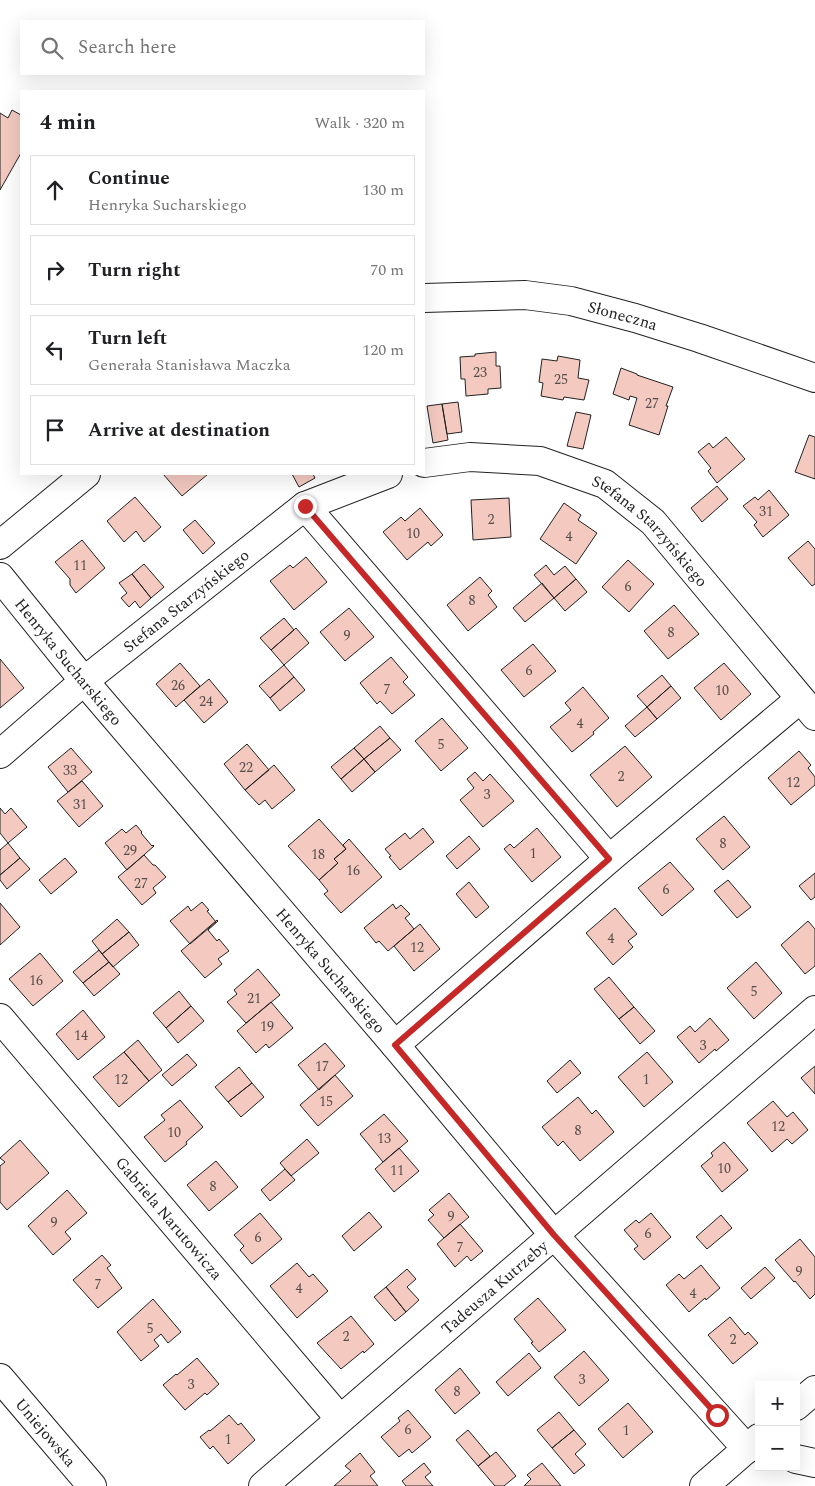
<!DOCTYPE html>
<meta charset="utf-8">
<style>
body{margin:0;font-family:Spectral,serif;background:#f6f6f6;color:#202124}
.controls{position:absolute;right:15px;bottom:15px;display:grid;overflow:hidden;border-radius:0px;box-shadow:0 5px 20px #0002}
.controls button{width:45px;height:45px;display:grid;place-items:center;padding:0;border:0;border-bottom:1px solid #e0e0e0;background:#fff;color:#202124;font:25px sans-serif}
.stop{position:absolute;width:15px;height:15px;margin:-11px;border:4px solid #c62828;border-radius:50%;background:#fff}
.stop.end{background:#c62828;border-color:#fff;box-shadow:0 1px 5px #0008}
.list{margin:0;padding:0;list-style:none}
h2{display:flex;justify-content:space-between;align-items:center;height:65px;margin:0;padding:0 20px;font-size:21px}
h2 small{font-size:16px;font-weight:400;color:#757577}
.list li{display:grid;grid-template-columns:32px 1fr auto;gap:15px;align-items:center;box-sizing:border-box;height:70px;margin:0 10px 10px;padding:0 10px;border:1px solid #e0e0e0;border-radius:0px}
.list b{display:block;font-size:19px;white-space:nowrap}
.list p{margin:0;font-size:16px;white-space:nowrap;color:#757577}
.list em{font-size:16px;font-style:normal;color:#757577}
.icon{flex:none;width:28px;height:28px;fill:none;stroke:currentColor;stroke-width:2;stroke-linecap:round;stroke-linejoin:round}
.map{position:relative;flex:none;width:815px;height:1486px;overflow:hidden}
.search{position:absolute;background:#fff;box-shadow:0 5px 20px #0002;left:20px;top:20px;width:405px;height:55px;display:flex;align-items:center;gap:12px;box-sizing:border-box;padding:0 18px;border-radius:0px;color:#757577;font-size:19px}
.panel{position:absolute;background:#fff;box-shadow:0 5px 20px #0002;left:20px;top:90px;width:405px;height:385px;border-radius:0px}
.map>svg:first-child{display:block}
.building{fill:#f3c9c0;stroke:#222}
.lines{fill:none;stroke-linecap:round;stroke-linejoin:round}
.minor-casing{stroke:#222;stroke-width:30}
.major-casing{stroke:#222;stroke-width:30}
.minor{stroke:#fff;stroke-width:28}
.major{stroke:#fff;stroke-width:28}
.route{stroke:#c62828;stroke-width:6}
.labels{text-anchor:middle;stroke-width:4;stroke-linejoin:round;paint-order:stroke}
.number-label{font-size:14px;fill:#564c4a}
.street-label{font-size:16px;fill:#222;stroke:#fff}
</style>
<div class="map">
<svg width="815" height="1486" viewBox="0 0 815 1486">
<rect width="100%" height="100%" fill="#fff"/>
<path class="building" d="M12,110L21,115V153L0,190V113L8,118Z
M496,352V366H500L501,388L488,389V394L466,396L465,379H461L460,357L475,356V354Z
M558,356L580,360L578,378L589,380L584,400L564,397L563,400L541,396L543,383L539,382L542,359L557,361Z
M621,368L637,374V375L673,387L666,406H668L659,435L629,425L637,398L630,396L629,400L613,394Z
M458,402L462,432L447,434L442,404Z
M442,404L448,440L433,443L427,406Z
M576,412L591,415L583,449L567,446Z
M809,435L815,437V479L795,472Z
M726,437L745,459L717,483L708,471L711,468L698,452L709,443L713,448Z
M163,474H208L182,496Z
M292,474H313L315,478L299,487Z
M717,486L728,499L702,522L691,508Z
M769,490L789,515L763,537L754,525L757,522L743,506L755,497L758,500Z
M135,497L161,527L144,542L136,531L124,542L107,521Z
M509,498L511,537L473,540L471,500Z
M564,503L581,515L578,520L597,533L576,564L540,539Z
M420,508L443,535L431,546L428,542L407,560L383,532L401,517L405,521Z
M195,520L215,543L203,554L183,530Z
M82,540L105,568L76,593L70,585V579L55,562Z
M808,541L815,549V584L812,586L788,558Z
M306,557L327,582L294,610L270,581L290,565L293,568Z
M628,560L654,584L629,612L602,587Z
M144,564L164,587L151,598L132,574Z
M546,565L554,575L565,566L576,579L554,598L534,575Z
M132,574L151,598L140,608L135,601L129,607L121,598L127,593L119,583Z
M480,577L492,591L488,595L497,607L468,631L447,605Z
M576,579L587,592L565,611L554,598Z
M542,583L554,598L525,622L513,608Z
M674,605L699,634L668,659L644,631Z
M349,608L374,637L345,661L320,632Z
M284,618L294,630L271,650L260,638Z
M296,628L309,643L284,665L271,650Z
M533,644L556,671L524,697L501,670Z
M391,657L408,677L403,682L415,695L392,714L380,701L377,704L360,683Z
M0,659L24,688L0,708Z
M180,663L200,686L176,707L156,684Z
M724,663L751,694L721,720L694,688Z
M284,665L294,677L270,698L259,686Z
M662,675L671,686L647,707L637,696Z
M294,677L305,690L280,711L270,698Z
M209,679L228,702L204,723L184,700Z
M671,686L681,698L657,719L647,707Z
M583,687L609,718L593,732L594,734L572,752L550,727L571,710L565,703Z
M647,707L657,719L635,737L625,726Z
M442,718L468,748L441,771L415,741Z
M380,726L390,738L364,759L354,748Z
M390,738L401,750L375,772L364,759Z
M247,744L269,770L245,790L224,764Z
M625,746L652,777L617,807L590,775Z
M71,748L92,772L68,792L48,767Z
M354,748L364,759L341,779L331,767Z
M799,751L811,765L808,768L815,777V785L791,805L768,778Z
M364,759L375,772L352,792L341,779Z
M274,765L295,790L272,809L265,800L259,805L245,790Z
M475,772L483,781L490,774L514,801L483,827L460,800L474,788L467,779Z
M82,781L103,806L79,827L57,801Z
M0,808L5,814L11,808L27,827L8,843L0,833Z
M724,816L750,847L723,870L696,839Z
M319,819L346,849L334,859L338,863L319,880L288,846Z
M136,825L142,832L141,833L152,846L153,845L154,846L127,870L105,843L122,829L126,833Z
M423,828L434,842L400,870L389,857L391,856L385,849L405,833L410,839Z
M537,828L561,857L532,882L504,849L510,844L514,848Z
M469,836L480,849L457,869L446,856Z
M349,839L382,877L341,913L324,894L328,891L319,880L338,863L334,859L346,849L343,845Z
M8,843L20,858L0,875V850Z
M144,855L153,865H155L166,877L153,888L156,893L142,905L118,877Z
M20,858L30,869L7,889L0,880V875Z
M65,858L77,872L51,894L39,880Z
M670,862L694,889L662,916L638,888Z
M815,873V897L811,900L799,886Z
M728,880L751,907L737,918L714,891Z
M469,882L489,907L476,918L456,894Z
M202,902L209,910L207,911L216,922L190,944L170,921L188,906L191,911Z
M0,903L20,927L0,945Z
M393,904L396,909L401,905L410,914L405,918L414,929L388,951L379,941L376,943L364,928Z
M615,908L637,934L628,941L633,947L613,965L586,933Z
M117,919L129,932L102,954L92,941Z
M217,920L218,921L208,930L217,941L219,939L229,951L218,959L222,964L205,978L181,951Z
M808,921L815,929V966L805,974L781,945Z
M420,924L440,949L414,971L394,946Z
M129,932L139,945L113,967L102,954Z
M99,950L109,962L83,983L73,972Z
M40,953L63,981L33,1006L9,979Z
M109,962L120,974L94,996L83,983Z
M756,962L782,993L754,1019L727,988Z
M258,969L280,995L246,1023L227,1002L237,994L234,990Z
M609,977L634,1007L619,1019L594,989Z
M179,991L191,1006L166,1028L153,1013Z
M271,1002L293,1028L269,1048L266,1044L256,1053L237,1031Z
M191,1006L204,1021L178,1043L166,1028Z
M634,1007L655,1031L640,1044L619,1019Z
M83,1010L105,1037L78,1060L56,1034Z
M710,1018L729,1040L716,1051L715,1049L699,1063L677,1037L690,1026L695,1032Z
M138,1040L162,1070L149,1081L124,1052Z
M325,1043L345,1066L319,1090L298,1065Z
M124,1052L149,1081L119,1107L93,1077Z
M647,1052L673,1082L644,1107L618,1077Z
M187,1054L197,1065L172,1086L162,1075Z
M570,1060L581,1073L557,1093L547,1081Z
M815,1066V1094L801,1078Z
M239,1067L252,1083L228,1102L215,1087Z
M335,1075L353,1096L318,1126L300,1105Z
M252,1083L264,1097L241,1117L228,1102Z
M578,1097L592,1114L596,1110L614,1132L580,1161L563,1141L558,1146L542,1127Z
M180,1100L203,1127L186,1142L187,1144L165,1162L144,1137L165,1120L161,1115Z
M773,1101L787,1117L793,1112L808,1130L792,1144L787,1139L772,1152L747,1123Z
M384,1114L408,1141L383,1162L360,1134Z
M307,1139L319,1153L291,1176L280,1163Z
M20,1140L49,1173L7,1210L0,1202V1166L5,1162L0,1158Z
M724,1142L748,1170L722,1192L701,1166L713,1156L711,1153Z
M399,1148L419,1171L394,1192L375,1169Z
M216,1161L238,1187L209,1211L187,1185Z
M285,1169L295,1180L270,1201L261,1190Z
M67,1190L87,1213L65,1232L71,1239L53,1255L28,1226Z
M449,1193L469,1217L444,1238L428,1220L434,1215L429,1210Z
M369,1212L382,1227L354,1251L342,1236Z
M260,1213L282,1239L252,1264L240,1250L244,1246L234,1235Z
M651,1213L671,1237L644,1260L634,1249L638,1246L624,1230L636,1220L639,1223Z
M721,1215L732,1228L707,1249L696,1237Z
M460,1224L483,1251L471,1261L467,1256L455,1267L437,1244Z
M800,1239L815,1257V1294L810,1299L795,1281L794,1282L775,1260Z
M102,1255L111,1265L107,1268L122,1288L98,1308L73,1280Z
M297,1263L309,1277L313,1274L328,1291L297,1318L270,1286Z
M701,1265L720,1288L706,1300L705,1298L689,1312L666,1285L679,1274L684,1279Z
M765,1267L775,1278L751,1299L741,1288Z
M407,1269L416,1279L407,1287L419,1300L406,1312L386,1287Z
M386,1287L406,1312L395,1321L374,1297Z
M538,1298L566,1330L539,1352L531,1343L533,1342L514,1319Z
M153,1299L181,1332L168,1343L161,1334L154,1340L159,1346L141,1361L117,1332Z
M351,1316L374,1344L364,1353L363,1351L341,1369L317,1343Z
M730,1317L745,1335L748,1332L758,1343L733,1364L708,1335Z
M584,1351L609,1380L579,1406L554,1377Z
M529,1353L541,1368L508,1396L496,1382Z
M197,1358L219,1384L207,1395L205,1393L185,1410L163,1385L176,1374L177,1375Z
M460,1368L480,1393L455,1414L435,1390Z
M628,1403L653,1432L623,1458L598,1429Z
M408,1410L431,1437L412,1453L409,1449L399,1457L381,1437L400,1421L398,1418Z
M559,1412L574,1430L552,1448L537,1430Z
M229,1415L238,1425L241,1423L255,1440L228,1464L213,1446L210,1449L200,1437L209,1430L210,1431Z
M468,1430L490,1456L478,1466L456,1440Z
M574,1430L586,1444L575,1454L585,1465L574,1474L552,1448Z
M496,1452L516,1476L504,1486H495L478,1466Z
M360,1453L375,1472L370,1476L378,1486H334L351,1471L345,1466Z
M424,1463L431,1472L425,1477L433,1486H406L402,1481Z
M542,1463L561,1486H524L531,1479L527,1475Z"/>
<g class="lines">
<defs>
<g id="minor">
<path id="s1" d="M424,298L525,295L571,301L635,318L699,338L815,378"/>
<path id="s2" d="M424,463L470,457L540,461L605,484L653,522L815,716"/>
<path d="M305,506L609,859"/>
<path d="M0,545L86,474"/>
<path id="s3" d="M0,577L84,681L395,1045L554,1235L747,1449"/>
<path id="s4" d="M0,754L84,681L305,506L388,474"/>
<path id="s5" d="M0,1018L340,1419"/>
<path d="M395,1045L609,859L800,699"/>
<path d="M796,1406L815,1390"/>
<path d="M796,1459L815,1463"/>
<path id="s6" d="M263,1486L815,1010"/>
<path d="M704,1486L759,1438"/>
</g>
<g id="major">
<path id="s7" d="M0,1378L92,1486"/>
</g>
</defs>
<use href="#minor" class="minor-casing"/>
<use href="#major" class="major-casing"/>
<use href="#minor" class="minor"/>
<use href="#major" class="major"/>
</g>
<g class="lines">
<path class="route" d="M305,506L609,859L395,1045L554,1235L717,1415"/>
</g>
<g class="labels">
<g class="number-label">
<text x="480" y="377">23</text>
<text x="561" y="384">25</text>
<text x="652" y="408">27</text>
<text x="766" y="516">31</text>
<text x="491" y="524">2</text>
<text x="413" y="538">10</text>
<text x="569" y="541">4</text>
<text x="80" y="570">11</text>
<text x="628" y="591">6</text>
<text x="472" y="605">8</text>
<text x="671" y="637">8</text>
<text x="347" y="640">9</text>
<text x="529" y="675">6</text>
<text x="178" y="690">26</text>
<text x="387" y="694">7</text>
<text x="722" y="695">10</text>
<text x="206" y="706">24</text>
<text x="580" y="728">4</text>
<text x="441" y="749">5</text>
<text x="246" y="772">22</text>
<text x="70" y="775">33</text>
<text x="621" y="781">2</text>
<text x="793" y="787">12</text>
<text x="487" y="799">3</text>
<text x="80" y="809">31</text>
<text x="723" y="848">8</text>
<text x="130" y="855">29</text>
<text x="533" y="858">1</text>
<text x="318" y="859">18</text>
<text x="353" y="875">16</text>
<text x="141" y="888">27</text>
<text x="666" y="894">6</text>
<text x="611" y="943">4</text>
<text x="417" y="952">12</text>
<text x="36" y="985">16</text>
<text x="754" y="996">5</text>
<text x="254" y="1003">21</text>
<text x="267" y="1031">19</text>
<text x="81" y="1040">14</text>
<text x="703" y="1050">3</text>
<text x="322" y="1071">17</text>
<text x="121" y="1084">12</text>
<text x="646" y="1084">1</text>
<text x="326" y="1106">15</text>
<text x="778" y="1131">12</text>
<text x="578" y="1135">8</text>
<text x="174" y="1137">10</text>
<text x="384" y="1143">13</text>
<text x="724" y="1173">10</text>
<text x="397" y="1175">11</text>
<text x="213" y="1191">8</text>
<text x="451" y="1221">9</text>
<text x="54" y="1227">9</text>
<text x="648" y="1238">6</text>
<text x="258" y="1242">6</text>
<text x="460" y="1252">7</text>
<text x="799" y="1276">9</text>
<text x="98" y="1289">7</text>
<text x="299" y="1293">4</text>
<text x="693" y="1298">4</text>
<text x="150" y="1333">5</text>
<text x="346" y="1341">2</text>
<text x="733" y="1344">2</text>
<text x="582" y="1384">3</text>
<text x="191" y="1389">3</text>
<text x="457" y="1396">8</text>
<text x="408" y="1434">6</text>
<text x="626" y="1435">1</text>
<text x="228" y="1444">1</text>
</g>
<g class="street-label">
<text dy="6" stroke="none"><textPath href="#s1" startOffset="201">Słoneczna</textPath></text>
<text dy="6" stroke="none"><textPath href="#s2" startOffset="250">Stefana Starzyńskiego</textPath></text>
<text dy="6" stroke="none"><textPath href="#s4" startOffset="241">Stefana Starzyńskiego</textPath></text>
<text dy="6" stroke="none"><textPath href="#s3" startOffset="109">Henryka Sucharskiego</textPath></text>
<text dy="6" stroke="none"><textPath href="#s3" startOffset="514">Henryka Sucharskiego</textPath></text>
<text dy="6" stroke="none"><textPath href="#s5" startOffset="262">Gabriela Narutowicza</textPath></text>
<text dy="6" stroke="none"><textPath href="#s6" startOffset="305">Tadeusza Kutrzeby</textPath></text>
<text dy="6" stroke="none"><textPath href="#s7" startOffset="71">Uniejowska</textPath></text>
</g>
</g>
</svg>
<div class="controls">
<button>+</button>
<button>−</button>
</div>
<div class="stop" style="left:717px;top:1415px"></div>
<div class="stop end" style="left:305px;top:506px"></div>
<div class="search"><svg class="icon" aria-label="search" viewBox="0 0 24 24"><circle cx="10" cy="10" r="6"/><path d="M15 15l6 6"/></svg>Search here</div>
<section class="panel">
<h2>4 min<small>Walk · 320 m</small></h2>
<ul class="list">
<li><svg class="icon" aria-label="ahead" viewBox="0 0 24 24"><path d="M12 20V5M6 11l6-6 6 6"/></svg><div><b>Continue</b><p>Henryka Sucharskiego</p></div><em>130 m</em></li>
<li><svg class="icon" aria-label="right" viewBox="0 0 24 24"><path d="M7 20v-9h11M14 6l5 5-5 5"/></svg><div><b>Turn right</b></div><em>70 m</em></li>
<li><svg class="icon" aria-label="left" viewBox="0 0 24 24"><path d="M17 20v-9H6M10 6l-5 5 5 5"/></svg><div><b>Turn left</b><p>Generała Stanisława Maczka</p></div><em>120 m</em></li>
<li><svg class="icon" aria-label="arrive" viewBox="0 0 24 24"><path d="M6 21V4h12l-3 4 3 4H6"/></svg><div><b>Arrive at destination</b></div></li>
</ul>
</section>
</div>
